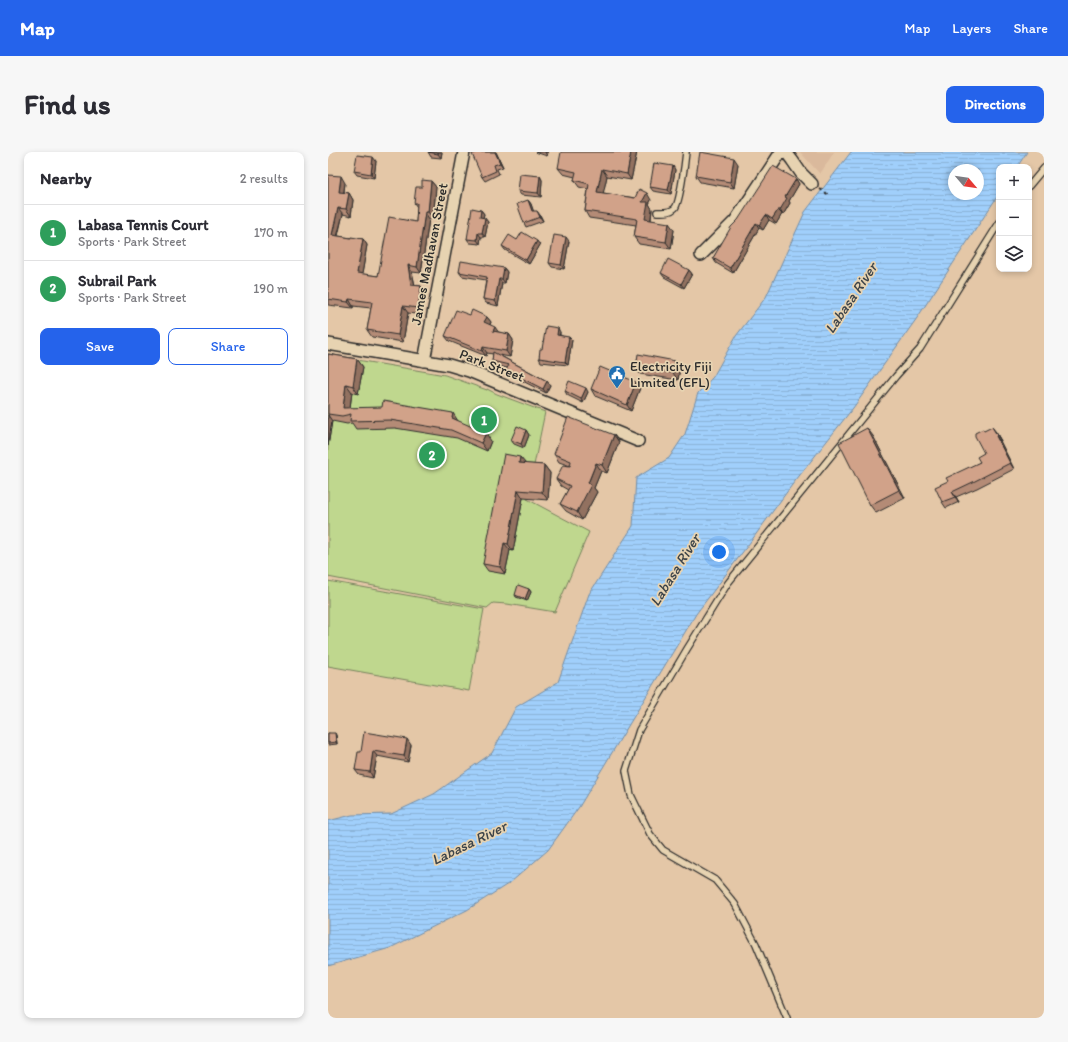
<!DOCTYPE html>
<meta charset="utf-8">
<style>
body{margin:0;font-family:Itim,sans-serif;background:#f7f7f7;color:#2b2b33}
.controls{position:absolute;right:12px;top:12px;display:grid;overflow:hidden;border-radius:8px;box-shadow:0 2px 6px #0003}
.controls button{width:36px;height:36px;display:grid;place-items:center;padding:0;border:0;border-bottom:1px solid #e1e1e2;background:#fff;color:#2b2b33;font:20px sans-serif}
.compass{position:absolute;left:620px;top:12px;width:36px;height:36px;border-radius:50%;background:#fff;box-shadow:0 2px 6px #0003;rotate:119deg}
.you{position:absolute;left:391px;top:400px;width:14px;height:14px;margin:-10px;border:3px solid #fff;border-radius:50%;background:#1a73e8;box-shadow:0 0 0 6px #1a73e833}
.badge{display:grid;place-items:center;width:26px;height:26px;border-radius:50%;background:#2563eb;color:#fff;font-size:13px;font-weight:700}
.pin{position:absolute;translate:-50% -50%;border:2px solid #fff;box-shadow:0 1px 4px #0006}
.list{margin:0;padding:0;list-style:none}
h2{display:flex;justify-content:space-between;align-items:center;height:52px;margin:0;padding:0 16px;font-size:17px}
h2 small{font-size:13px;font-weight:400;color:#7c7c81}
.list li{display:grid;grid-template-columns:26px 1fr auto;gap:12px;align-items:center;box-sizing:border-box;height:56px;padding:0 16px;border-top:1px solid #e1e1e2}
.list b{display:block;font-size:15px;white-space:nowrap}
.list p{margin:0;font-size:13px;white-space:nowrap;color:#7c7c81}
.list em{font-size:13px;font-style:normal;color:#7c7c81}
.actions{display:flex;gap:8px;padding:12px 16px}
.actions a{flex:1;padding:9px 0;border:1px solid #2563eb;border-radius:8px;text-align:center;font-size:14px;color:#2563eb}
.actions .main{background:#2563eb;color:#fff}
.icon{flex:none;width:22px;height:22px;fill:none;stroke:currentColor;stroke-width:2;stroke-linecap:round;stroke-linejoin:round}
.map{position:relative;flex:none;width:716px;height:866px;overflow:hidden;border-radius:8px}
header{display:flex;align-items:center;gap:24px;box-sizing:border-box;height:56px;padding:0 20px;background:#2563eb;color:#fff}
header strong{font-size:19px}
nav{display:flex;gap:22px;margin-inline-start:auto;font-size:14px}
.intro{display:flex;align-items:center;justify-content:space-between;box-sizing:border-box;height:96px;padding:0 24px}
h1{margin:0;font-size:28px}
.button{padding:10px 18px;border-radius:8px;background:#2563eb;color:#fff;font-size:14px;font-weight:700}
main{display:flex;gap:24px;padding:0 24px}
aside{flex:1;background:#fff;border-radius:8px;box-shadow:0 2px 6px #0003}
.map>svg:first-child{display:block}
.built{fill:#dab99c}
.pitch{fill:#bfd78e;stroke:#75815c}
.water{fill:url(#water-rules);stroke:#718da8;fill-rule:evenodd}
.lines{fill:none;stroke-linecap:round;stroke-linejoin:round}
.service-casing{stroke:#2b2b2b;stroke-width:8}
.minor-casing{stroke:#2b2b2b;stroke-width:14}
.path{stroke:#2b2b2b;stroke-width:2;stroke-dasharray:3 3;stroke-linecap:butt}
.service{stroke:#e7d3b1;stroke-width:5.5}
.minor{stroke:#e7d3b1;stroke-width:11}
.wall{fill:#b48b76;stroke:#2b2b2b}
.shaded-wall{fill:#927160;stroke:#2b2b2b}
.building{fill:#d1a289;stroke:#2b2b2b}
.labels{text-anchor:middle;stroke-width:3.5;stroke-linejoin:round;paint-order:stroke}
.street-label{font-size:14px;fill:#2b2b2b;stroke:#e7d3b1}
.poi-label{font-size:14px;fill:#2b2b2b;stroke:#e7d3b1;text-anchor:start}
.water-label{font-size:15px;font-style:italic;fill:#3d444a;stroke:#e7d3b1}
</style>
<header>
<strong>Map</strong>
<nav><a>Map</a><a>Layers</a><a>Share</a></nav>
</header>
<div class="intro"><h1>Find us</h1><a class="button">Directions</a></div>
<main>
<aside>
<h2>Nearby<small>2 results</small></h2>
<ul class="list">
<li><span class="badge" style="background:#2e9e5b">1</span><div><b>Labasa Tennis Court</b><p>Sports · Park Street</p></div><em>170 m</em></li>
<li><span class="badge" style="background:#2e9e5b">2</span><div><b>Subrail Park</b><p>Sports · Park Street</p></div><em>190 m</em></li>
</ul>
<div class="actions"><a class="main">Save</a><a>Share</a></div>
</aside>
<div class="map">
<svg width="716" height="866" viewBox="0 0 716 866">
<defs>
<pattern id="water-rules" width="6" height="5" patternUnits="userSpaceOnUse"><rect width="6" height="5" fill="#a0cffb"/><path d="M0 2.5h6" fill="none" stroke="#8ab2d7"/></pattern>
</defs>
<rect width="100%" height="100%" fill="#e4c7a7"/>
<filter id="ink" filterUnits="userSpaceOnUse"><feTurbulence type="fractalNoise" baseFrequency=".025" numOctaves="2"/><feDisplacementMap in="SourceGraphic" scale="8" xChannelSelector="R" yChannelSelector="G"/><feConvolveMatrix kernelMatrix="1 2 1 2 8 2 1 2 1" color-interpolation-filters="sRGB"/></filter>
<g filter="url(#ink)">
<path class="built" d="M472,0H506L492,22Z"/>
<path class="pitch" d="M0,203L117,223L159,238V237L169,242L217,260L199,347L261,380L227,460L179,452L165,451L159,456L0,425Z
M0,429L156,457L141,539L0,514Z"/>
<path class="water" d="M523,0H699L689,15H671V42L589,166L525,256L464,333L423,389L368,462L251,655L220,698L183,730L139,758L62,796L0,814V669L24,663L63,662L106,642L164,601L188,555L230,530L261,442L305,374L308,326L341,306L357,282L370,241L385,225L408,184L438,145L477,60ZM626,18H650V42H626Z"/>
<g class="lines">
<defs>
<path id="service" d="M701,34L716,16
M329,60C335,60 342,61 347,56C352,50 357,10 358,0
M459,866L428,792L407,752L387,728L335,698L322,682L303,643L298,619L311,578L359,497L400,431L568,224L592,197L671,71"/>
<path id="minor" d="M458,0L464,8L473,21L484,32
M373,103L407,69L453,0
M0,192L121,213L141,219L310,289
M96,209L136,0"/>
</defs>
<use href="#service" class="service-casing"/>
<use href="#minor" class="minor-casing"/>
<path class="path" d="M492,37L501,43"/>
<use href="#service" class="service"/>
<use href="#minor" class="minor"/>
</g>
<path class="wall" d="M100,0H114L113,6L103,5Z
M150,0H168L175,15L169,17L171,22L157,29L154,25Z
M207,0H220L219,4Z
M309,0L303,28L279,24L275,41L307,46L323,48L321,52L324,57L323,68L346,78L343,97L311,92L306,85L308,73L261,66L257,59L260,37L251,35L246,28L247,25L235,22L230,16Z
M48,9L46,26L29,23L26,19Z
M410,12L406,36L372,30L368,24Z
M345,14L347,18L343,42L325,39L322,35Z
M0,23L17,31L16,40L21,41L25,48L23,64L15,62L10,84L23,86L35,87L39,93L34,122L50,124L88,70L89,55L86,51L94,35L103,29L108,35L105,67H101L93,121L84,120L87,133L93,134L97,141L94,163L80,161L75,190L44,185L39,178L43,156L25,154V156L0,153Z
M212,24L214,28L213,45L193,43L190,39Z
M468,27L471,32L461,49L462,51L455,63L454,62L448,72L441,68L435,78L431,76L405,121L388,111L385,106L410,68Z
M200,48L203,52L205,59L212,63L215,69L198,75L196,71Z
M153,58L156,62L155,66L160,70L157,85H153L152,92L142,91L139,87Z
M189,88L212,93L201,112L177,98L174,94Z
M241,89L236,117L224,115L221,111Z
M176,116L179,120L177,131H174L170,154L158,151L155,147L158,128L134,124L131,120Z
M361,118L364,122L356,136L336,125L333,121Z
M142,163L159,165L163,170L162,173L170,180L181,182L185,188L182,205L171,203L219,229L222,233L218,241L181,222L178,218L179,216L167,213L164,209L165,202L159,201L158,204L121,189L117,184Z
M232,180V183L244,188L240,213L213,210L211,206L214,197Z
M0,202L29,207L35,215L30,242L24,240L22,256L130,269L163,289L159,299L129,286L67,276L28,277L24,271L19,272L4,269L0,294Z
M347,209L352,215L350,228L312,222L308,215Z
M312,236L303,259L267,244L263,237Z
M237,239L260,240L255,251L239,243Z
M198,278L201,283L196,296L186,292L183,288Z
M657,279L668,280L673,289H672L686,317L649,336L628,345L631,350L618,356L614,350L620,329L652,310L656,301Z
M286,283L291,290L279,321L273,319L266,336L269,340L254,368L238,359L232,352L240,338L233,334L228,327L242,314L231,310L226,302Z
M545,284L577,346L548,361L542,353Z
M192,305L197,312L216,313L222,321L220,348L195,346L185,399L182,398L177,422L160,419L155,412Z
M201,437L203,440L199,449L188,445L187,443Z
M0,581L8,583L9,592L0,593Z
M83,593L80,610L49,604L45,626L31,623L27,618L33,600Z"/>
<path class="shaded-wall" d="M110,0H114L113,6L110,2Z
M167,0H168L175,15L172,11Z
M217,0H220L219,4Z
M303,0H309L303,28L299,22Z
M45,5L48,9L46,26L43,22Z
M406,6L410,12L406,36L402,30Z
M345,14L347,18L343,42L340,38Z
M274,17L279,24L274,47L269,40Z
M13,24L17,31L15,46L11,40Z
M212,24L214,28L213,45L210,41Z
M468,27L471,32L461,49L462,51L455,63L452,58L457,45Z
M103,29L108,35L105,67L100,60Z
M21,41L25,48L23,64L18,57Z
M319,41L323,48L321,52L324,57L322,74L317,67L314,50Z
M200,48L203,52L207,63L204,59Z
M10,56L15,62L8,89L4,83Z
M153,58L156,62L154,69L152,65Z
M450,58L454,62L448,72L444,67Z
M209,59L212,63L215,69L212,65Z
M97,60L101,67L93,121L89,115Z
M438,63L441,68L435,78L431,73Z
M157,66L160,70L157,85L154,81Z
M341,71L346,78L343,97L338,90Z
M428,71L431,76L405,121L402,116Z
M150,81L153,85L152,92L149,88Z
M238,85L241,89L236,117L233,113Z
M35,87L39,93L33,128L29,121Z
M209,89L212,93L201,112L198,108Z
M80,113L84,120L88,139L83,133Z
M176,116L179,120L177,131L174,127Z
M361,118L364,122L356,136L353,132Z
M171,127L174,131L170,154L167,149Z
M93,134L97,141L94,163L90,156Z
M21,147L25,154V156L20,150Z
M75,154L80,161L75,190L70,183Z
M159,165L163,170L160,176L156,170Z
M167,175L171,181L165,179Z
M230,176L232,180L231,186L229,183Z
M181,182L185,188L182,205L178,199Z
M241,185L244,188L240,213L237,210Z
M155,195L159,201L158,204L154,199Z
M29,207L35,215L30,242L25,234Z
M347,209L352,215L350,228L345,221Z
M219,229L222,233L218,241L215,237Z
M308,230L312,236L303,259L299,253Z
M18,232L24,240L21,263L15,256Z
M258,236L260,240L255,251L253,247Z
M125,261L130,269L124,266Z
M0,263L4,269L0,294Z
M664,275L668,280L673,289L669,283Z
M539,276L545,284L577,346L571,338Z
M198,278L201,283L196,296L193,292Z
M158,281L163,289L159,299L153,291Z
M286,283L291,290L279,321L274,313Z
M668,284L672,289L686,317L682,311Z
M192,305L198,312L191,311Z
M268,311L273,319L266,336L269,340L254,368L249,360Z
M216,313L222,321L220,348L214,340Z
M190,338L195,346L185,399L180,392Z
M624,340L628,345L631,350L627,345Z
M176,391L182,398L177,422L172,415Z
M201,437L203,440L199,449L197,447Z
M7,581L8,583L9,592L8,590Z
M79,587L83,593L80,610L76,604Z
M45,599L49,604L45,626L42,620Z"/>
<path class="building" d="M100,0H110V2Z
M150,0H167L172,11L166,13L168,19L154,25L144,2Z
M233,0H303L299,22L274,17L269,40L307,46L311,37L319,41L314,50H320L317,67L341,71L338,90L306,85L309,67L257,59L261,32L246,28L248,20L230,16Z
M372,0L406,6L402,30L368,24Z
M29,3L45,5L43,22L26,19Z
M326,11L345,14L340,38L322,35Z
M445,14L468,27L457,45L459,46L452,58H450L444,67L438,63L431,73L428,71L402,116L385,106L403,75L410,68Z
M192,22L212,24L210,41L190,39Z
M0,23L13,24L11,40L21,41L18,57L10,56L4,83L23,86V85L35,87L29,121L50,124L61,65L88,70L89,51H86L88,35H94V28L103,29L100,60H97L89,115L80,113L83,133L93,134L90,156L75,154L70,183L39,178L44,150L21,147L20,150L0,147Z
M200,48L204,59H209L212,65L196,71L189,52Z
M144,56L153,58L152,65L157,66L154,81H150L149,88L139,87Z
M194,80L209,89L198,108L174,94L181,83L189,88Z
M226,83L238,85L233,113L221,111Z
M340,107L361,118L353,132L333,121Z
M133,109L176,116L174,127H171L167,149L155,147L159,125L131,120Z
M128,158L142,163L144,158L159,165L156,170L167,175L165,179L181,182L178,199L155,195L154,199L117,184Z
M218,174L230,176L229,183L241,185L237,210L211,206L212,197H214Z
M165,200L219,229L215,237L178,218L181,213L164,209Z
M0,202L29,207L25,234L18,232L15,256L54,255L55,249L125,261L124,266L158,281L153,291L123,278L62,268L22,269L23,262L14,264L0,262Z
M310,202L347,209L345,221L308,215Z
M272,215L308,230L299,253L263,237Z
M241,229L258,236L253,247L237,239Z
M240,265L286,283L274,313L268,311L260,331L263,333L249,360L232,352L242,334L228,327L235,313L242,314L243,309L226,302Z
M189,274L198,278L193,292L183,288Z
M664,275L669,283L668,284L682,311L645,330L624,340L627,345L614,350L607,335L620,329L618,326L652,310L649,305L656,301L647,284V281L655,277L656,279Z
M539,276L571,338L542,353L511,291Z
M176,302L192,305L191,311L216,313L214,340L190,338L180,392L176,391L172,415L155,412Z
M190,433L201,437L197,447L187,443Z
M36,580L79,587L76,604L45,599L42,620L27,618L30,600H33Z
M0,581H7L8,590L0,591Z"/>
</g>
<defs>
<symbol id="civic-pin" viewBox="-11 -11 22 30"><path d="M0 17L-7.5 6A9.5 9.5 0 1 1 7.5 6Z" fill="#1f6fb2" stroke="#e7d3b1"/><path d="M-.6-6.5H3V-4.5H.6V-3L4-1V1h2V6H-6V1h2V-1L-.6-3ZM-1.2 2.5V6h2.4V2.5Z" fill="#fff"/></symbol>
</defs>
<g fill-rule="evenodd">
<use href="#civic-pin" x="279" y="212" width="20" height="27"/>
</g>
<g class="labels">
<g class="street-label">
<text transform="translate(101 102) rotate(-79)" y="5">James Madhavan Street</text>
<text transform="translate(164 213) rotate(21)" y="5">Park Street</text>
</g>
<g class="poi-label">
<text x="302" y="219">Electricity Fiji<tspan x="302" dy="16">Limited (EFL)</tspan></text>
</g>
<g class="water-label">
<text transform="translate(523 146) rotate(-56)" y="5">Labasa River</text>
<text transform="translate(347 418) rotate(-58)" y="5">Labasa River</text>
<text transform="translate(141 691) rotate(-26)" y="5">Labasa River</text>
</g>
</g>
</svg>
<div class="controls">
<button>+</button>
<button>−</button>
<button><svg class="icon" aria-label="layers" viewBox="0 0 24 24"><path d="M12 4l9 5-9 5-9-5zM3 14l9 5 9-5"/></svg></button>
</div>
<svg class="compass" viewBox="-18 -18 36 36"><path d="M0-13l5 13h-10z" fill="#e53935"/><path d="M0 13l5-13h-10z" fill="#7c7c81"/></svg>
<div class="you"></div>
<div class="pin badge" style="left:156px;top:268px;background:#2e9e5b">1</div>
<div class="pin badge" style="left:104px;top:303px;background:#2e9e5b">2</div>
</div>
</main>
